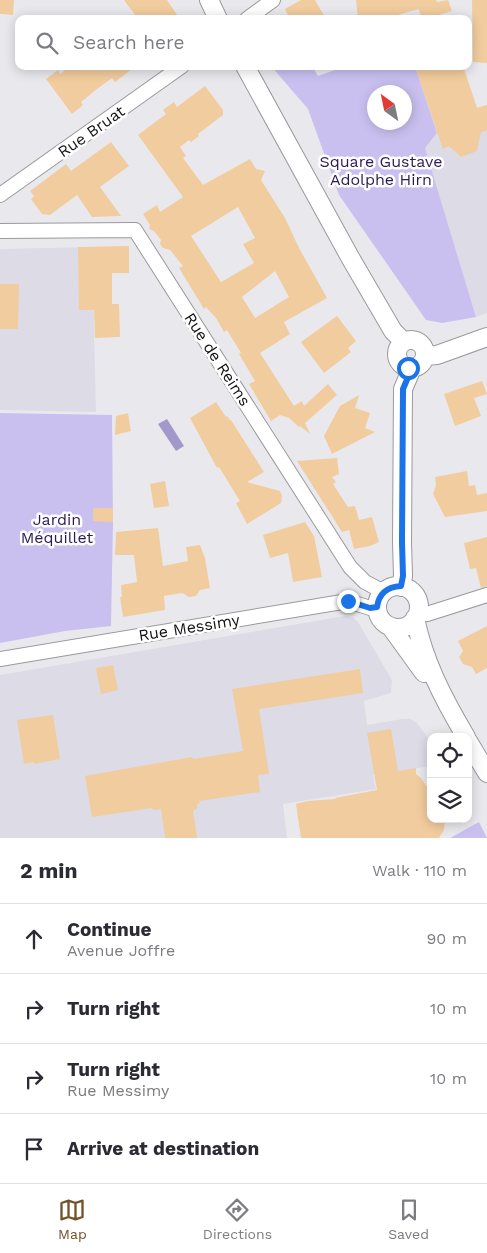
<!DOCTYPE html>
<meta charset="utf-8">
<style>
body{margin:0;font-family:"Work Sans",sans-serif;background:#f7f7f7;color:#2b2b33}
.controls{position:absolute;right:15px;bottom:15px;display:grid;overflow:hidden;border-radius:10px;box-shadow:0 2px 12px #0003}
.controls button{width:45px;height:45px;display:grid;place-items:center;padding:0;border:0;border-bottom:1px solid #e1e1e2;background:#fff;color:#2b2b33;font:25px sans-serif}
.compass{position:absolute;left:367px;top:85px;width:45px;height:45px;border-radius:50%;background:#fff;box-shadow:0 2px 12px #0003;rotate:327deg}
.stop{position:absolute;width:15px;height:15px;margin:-11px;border:4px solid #1a73e8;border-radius:50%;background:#fff}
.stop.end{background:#1a73e8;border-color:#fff;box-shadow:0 1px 5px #0008}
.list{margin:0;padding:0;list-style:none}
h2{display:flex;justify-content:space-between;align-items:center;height:65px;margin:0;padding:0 20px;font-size:21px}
h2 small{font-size:16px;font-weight:400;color:#7c7c81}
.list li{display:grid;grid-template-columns:32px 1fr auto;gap:15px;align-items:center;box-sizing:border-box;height:70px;padding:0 20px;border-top:1px solid #e1e1e2}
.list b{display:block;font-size:19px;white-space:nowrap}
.list p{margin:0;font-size:16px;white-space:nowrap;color:#7c7c81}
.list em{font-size:16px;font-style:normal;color:#7c7c81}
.icon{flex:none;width:28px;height:28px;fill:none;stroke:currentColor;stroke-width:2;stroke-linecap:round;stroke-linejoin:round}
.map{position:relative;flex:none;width:487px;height:838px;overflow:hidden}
.search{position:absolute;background:#fff;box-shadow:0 2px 12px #0003;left:15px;right:15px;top:15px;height:55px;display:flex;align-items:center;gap:12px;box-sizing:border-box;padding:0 18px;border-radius:10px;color:#7c7c81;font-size:19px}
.sheet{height:345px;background:#fff}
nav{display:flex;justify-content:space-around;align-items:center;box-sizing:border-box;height:70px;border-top:1px solid #e1e1e2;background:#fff;font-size:14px;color:#7c7c81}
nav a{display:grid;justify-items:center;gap:2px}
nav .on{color:#725328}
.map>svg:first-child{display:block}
.built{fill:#dddbe6}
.green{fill:#c9c0f0;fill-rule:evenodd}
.water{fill:#a298cb}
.building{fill:#f1cc9e;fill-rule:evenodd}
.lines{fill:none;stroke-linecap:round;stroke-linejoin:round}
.minor-casing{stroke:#9a9a9d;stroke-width:16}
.tertiary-casing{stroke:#9a9a9d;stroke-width:20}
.minor{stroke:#fff;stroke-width:14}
.tertiary{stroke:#fff;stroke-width:18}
.route{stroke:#1a73e8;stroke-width:6}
.labels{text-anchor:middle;stroke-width:5;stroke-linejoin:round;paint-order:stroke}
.street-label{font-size:16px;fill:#131314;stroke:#fff}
.park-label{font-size:16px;fill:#2e1a56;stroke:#fff}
</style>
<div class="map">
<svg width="487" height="838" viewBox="0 0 487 838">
<rect width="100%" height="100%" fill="#e9e9ed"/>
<path class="built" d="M426,66H463L477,108L487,105V313L476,317L425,148L437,133L417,72Z
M92,247L96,412L0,410V249Z
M345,616L353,617L358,622L392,680L391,693L364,701L367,725L402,719H410L417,723L431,742V766L373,775L376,789L283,804L287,838H0V675Z"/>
<path class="green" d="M271,66H312L318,76L346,66H415L437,133L425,148L476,317L442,323L426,320L339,195L308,109ZM404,92V122H374V92Z
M0,413L112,415L113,522L111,626L65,631L0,643Z
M479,822L487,838H450Z"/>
<path class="water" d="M167,419L184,446L176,451L158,424Z"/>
<path class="building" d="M0,0H14L13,15L0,14Z
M124,0H167L180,19H138Z
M301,0H315L326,19H290L285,9Z
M356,0H436L437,2L448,0L452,11L425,19H421L419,9L383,19H358Z
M472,0H487V63L473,62Z
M70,66H136L115,82L112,78L97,89L81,102L83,105L72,114L46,79L58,70L60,74Z
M426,66H463L477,108L487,105V130L481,132L477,151L461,157L449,146L443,149L416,69Z
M205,86L223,110V115L198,134L199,136L191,142L189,140L180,147L186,156L183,158L203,185L250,159L256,169L265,171L261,180L285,218L299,248L327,298L284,322L290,334L260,353L294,406L302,401L304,406L328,384L337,395L305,423L310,434L300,426L299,427L289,418L280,415L271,421L249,384L255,381L239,354L241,353L227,330L224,332L216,318L206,307L204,309L179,268L183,266L170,250L163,248L160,244L161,240L154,231L149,229L150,225L143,214L157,205L160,212L183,197L138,135L166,114L163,110L174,102L177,107ZM238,207L255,238L243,244L254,263L221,282L191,236ZM275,271L289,297L255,318L242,297Z
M111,142L129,166L100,187L121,216L92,217L77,195L50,215L42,214L31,199L34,196L30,191L66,164L71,171Z
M129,246V273H112V304H119L120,337L95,338L94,310H79L78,247Z
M0,284H19L18,329H0Z
M337,316L356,341L348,348L351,352L324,373L301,342Z
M482,381L487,394L474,398L481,416L455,426L444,394Z
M359,395L355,408L370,413L365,428L375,432L332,454L324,436L340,406Z
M216,402L226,417L227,416L230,420H231L264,472L247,482L280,491L282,496L281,503L247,524L236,503L240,501L219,467L217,468L190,418Z
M128,413L131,431L115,435L116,416Z
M337,458L339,474L332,477L336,482L333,484L348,507L355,506L359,520L372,517L379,542L370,546L354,549L349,530L342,532L297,461Z
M467,471L469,486L475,485L477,495L487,493V511L445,517L433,494L436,485L435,477Z
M165,481L169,506L154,508L150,484Z
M93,508H113V522L93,521Z
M305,522L314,536L322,577L293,582L288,553L270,558L263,535Z
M158,528L163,566L188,561L186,547L200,545L205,558L210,588L200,590L196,596L189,597L182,593L164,596L165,610L123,617L120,597H122L121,585L137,582L134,555H115L116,532Z
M487,537V586L481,588L476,568L470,569L464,543Z
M487,626V668L476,674L472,667L463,664L459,657L463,651L458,641Z
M113,665L118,690L101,694L96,668Z
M360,669L363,693L259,709L269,774L258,775L260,792L199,801L200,803L197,804V809L193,810L197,838H165L161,809L153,810L152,808L92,817L85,776L192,757L193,759L243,751L232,689Z
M53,715L60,759L34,764V762L24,764L17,720Z
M391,729L398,771L416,768V774L421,778L431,793V819H445L444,830L439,838H301L296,804L307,801L336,799L335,798L377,790L367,733Z"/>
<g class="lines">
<defs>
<path id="minor" d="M247,19L273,0
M0,195L182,66
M0,231L135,230L350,567L365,582L384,592
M418,611L427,614L487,595
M0,659L348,601L370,608L377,607"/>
<path id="tertiary" d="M209,0L218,19
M245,66L351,259L393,331L404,342
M397 354a14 14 0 1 1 28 0a14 14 0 1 1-28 0Z
M425,356L437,355L487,337
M377 607a21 21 0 1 1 42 0a21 21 0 1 1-42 0Z
M401,587L403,576L402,543L403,389L412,368
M415,618C424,662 443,698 466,737
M390,626L424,673
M468,741L487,773"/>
</defs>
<use href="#minor" class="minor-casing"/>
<use href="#tertiary" class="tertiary-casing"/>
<use href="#minor" class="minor"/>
<use href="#tertiary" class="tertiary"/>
</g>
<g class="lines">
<path class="route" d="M348,601L370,608L377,607C379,593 387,587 401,586L403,576L402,542L403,389L412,368H408"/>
</g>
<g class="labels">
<g class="street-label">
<text transform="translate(91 131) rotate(-35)" y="6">Rue Bruat</text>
<text transform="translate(218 359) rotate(57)" y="6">Rue de Reims</text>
<text transform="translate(189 627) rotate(-9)" y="6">Rue Messimy</text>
</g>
<g class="park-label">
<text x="381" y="167">Square Gustave<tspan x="381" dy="18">Adolphe Hirn</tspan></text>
<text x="57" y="525">Jardin<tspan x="57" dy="18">Méquillet</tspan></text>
</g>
</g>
</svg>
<div class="controls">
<button><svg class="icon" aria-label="locate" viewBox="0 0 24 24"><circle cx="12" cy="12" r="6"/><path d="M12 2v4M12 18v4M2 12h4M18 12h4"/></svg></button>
<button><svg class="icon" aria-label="layers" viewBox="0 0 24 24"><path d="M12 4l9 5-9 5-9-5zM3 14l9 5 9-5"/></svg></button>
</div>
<svg class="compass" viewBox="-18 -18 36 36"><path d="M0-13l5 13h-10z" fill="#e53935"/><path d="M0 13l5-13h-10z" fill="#7c7c81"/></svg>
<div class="stop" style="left:408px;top:368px"></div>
<div class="stop end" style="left:348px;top:601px"></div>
<div class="search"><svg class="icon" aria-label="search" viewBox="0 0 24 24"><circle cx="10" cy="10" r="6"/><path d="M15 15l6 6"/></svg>Search here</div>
</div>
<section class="sheet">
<h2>2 min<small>Walk · 110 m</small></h2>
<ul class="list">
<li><svg class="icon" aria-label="ahead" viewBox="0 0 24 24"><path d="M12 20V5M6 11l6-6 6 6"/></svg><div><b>Continue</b><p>Avenue Joffre</p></div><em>90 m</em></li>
<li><svg class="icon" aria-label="right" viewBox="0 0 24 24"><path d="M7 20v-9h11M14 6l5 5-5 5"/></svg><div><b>Turn right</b></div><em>10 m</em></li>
<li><svg class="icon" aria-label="right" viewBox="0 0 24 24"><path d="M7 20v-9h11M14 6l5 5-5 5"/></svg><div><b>Turn right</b><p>Rue Messimy</p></div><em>10 m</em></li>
<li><svg class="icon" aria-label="arrive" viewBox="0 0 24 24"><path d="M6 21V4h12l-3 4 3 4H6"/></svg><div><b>Arrive at destination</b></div></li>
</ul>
</section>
<nav>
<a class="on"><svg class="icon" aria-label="map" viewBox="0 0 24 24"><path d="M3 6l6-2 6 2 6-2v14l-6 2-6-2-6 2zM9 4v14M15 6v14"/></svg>Map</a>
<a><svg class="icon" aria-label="directions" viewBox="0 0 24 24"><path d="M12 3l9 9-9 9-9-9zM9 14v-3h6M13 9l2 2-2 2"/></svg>Directions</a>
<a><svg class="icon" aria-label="saved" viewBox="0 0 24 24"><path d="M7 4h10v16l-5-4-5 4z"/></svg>Saved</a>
</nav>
